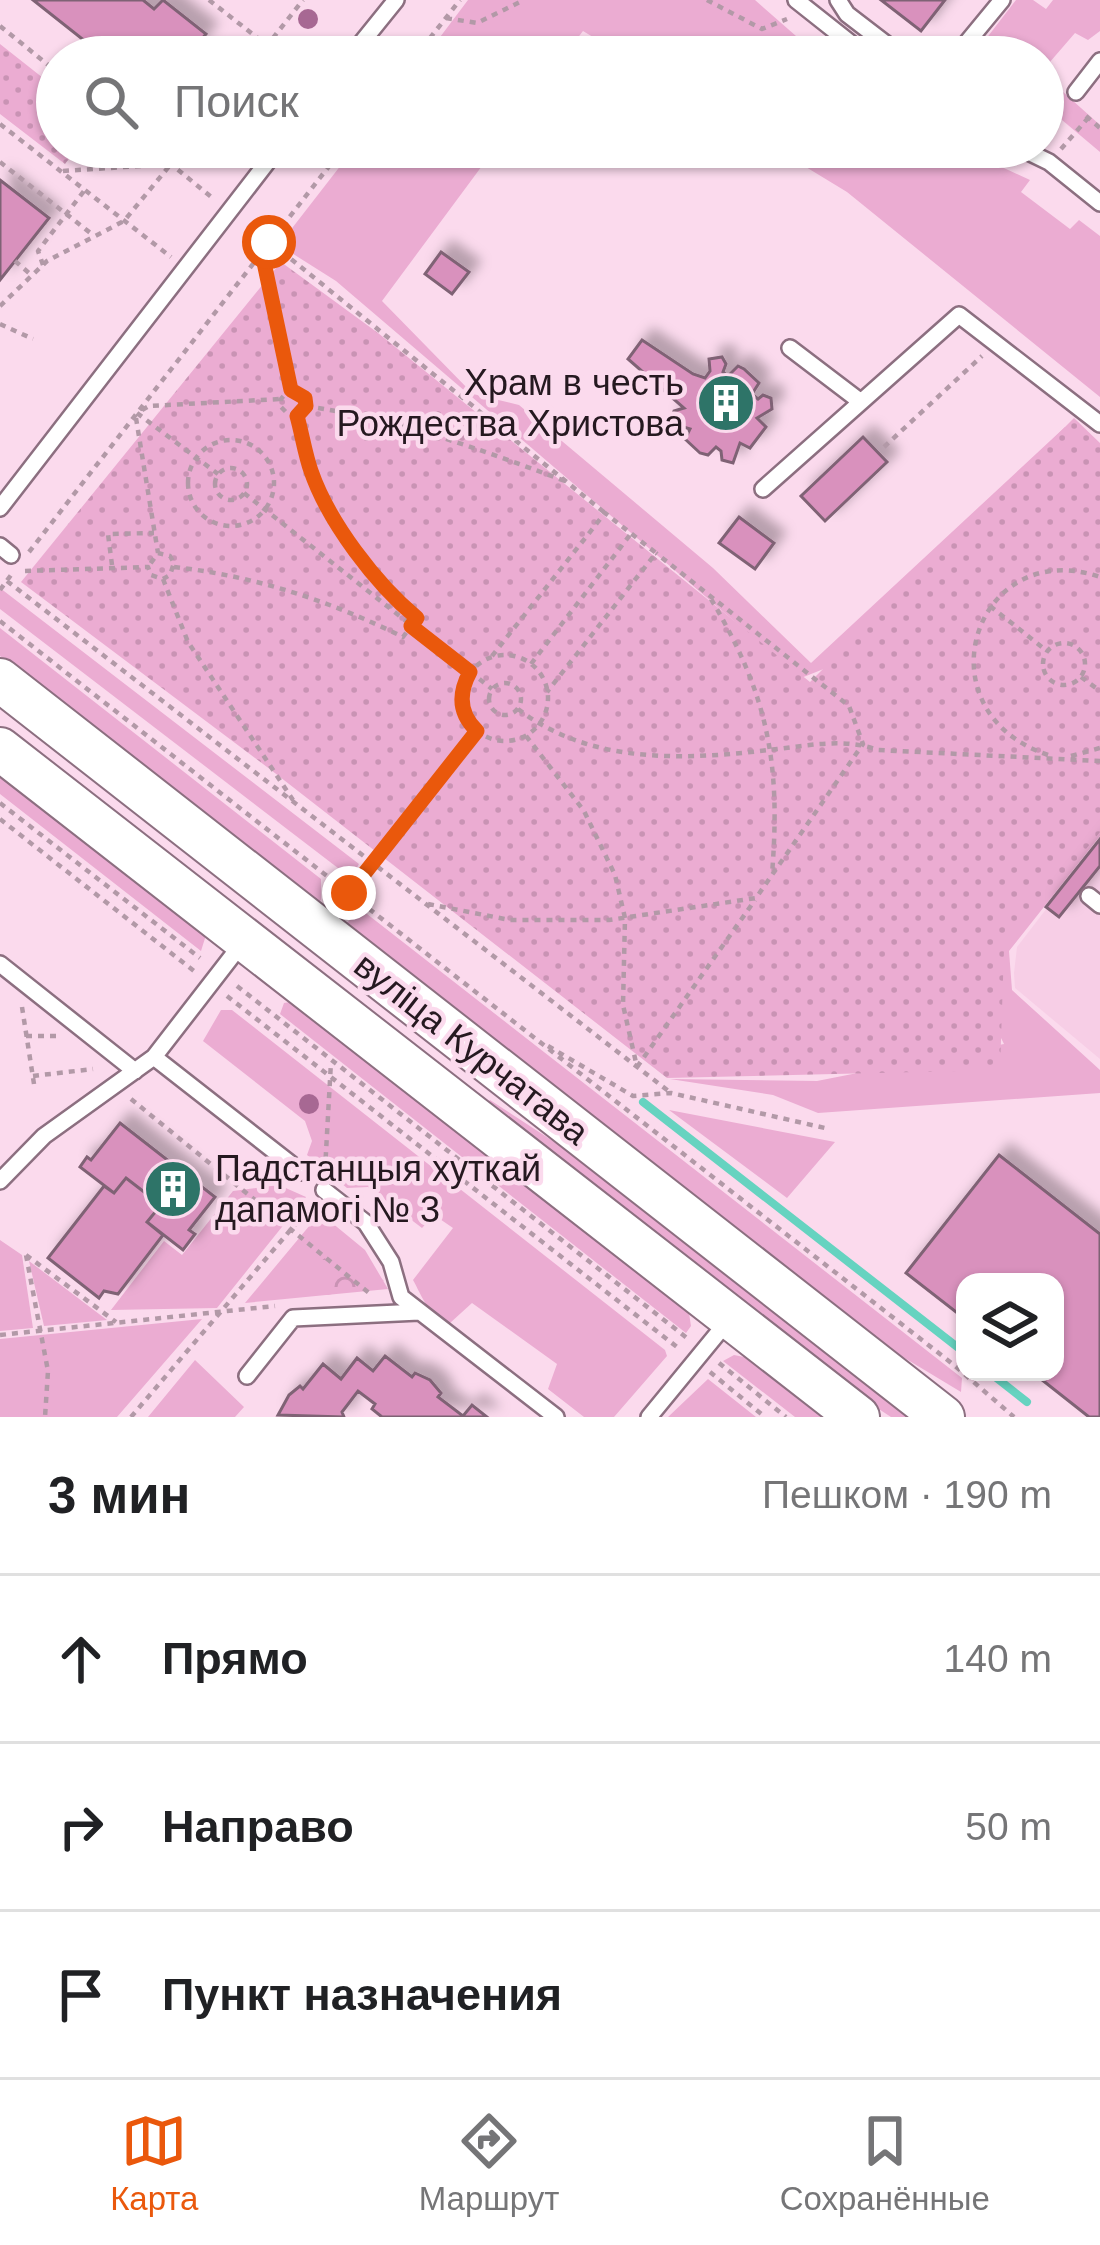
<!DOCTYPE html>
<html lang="ru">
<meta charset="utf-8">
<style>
body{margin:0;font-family:Arial,sans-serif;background:#f2f2f2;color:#202124}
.controls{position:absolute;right:36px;bottom:36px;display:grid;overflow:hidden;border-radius:24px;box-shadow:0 3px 9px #0004}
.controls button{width:108px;height:108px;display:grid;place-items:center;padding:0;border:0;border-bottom:3px solid #e0e0e0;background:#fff;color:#202124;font:60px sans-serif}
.stop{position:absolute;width:36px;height:36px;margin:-27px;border:9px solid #ea580c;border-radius:50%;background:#fff}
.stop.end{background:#ea580c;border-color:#fff;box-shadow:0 3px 12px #0008}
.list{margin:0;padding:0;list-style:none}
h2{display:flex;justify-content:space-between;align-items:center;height:156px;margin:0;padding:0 48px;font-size:51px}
h2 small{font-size:39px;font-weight:400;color:#757577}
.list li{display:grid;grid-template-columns:78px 1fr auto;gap:36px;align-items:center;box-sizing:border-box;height:168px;padding:0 48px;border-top:3px solid #e0e0e0}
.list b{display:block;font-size:45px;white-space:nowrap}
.list em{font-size:39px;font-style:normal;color:#757577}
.icon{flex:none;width:66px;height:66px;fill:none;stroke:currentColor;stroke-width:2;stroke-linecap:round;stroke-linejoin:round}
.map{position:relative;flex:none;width:1100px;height:1417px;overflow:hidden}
.search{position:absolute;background:#fff;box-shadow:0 3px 9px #0004;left:36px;right:36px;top:36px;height:132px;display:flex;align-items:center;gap:30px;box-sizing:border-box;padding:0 42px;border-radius:66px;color:#757577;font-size:45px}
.sheet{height:660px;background:#fff}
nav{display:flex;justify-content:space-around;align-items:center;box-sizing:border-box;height:168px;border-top:3px solid #e0e0e0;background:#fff;font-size:33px;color:#757577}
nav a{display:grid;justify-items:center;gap:6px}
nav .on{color:#ea580c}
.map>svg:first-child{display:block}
.built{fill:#f7cee6}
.grass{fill:#ebacd2}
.forest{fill:url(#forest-crowns)}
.park{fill:url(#park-dots)}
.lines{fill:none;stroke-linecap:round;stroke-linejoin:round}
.stream{stroke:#66d3c0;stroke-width:8}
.building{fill:#d991bd;stroke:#7f6274;stroke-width:3;filter:url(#shadow)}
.service-casing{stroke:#8c6f80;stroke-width:20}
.secondary-casing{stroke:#8c6f80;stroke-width:46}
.path{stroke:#b299a7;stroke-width:4.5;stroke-dasharray:6 6;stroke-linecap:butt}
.service{stroke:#fff;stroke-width:15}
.secondary{stroke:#fff;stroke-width:42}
.tree{fill:#a76893}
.route{stroke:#ea580c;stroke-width:15}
.labels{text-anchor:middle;stroke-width:9;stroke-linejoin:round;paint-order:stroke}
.poi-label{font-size:36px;fill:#251920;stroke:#fbdaed;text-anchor:end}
.street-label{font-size:36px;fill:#251920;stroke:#fbdaed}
</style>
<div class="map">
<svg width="1100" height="1417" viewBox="0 0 1100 1417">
<defs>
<pattern id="forest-crowns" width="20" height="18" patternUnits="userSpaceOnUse" patternTransform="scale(3)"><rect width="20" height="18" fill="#ebacd2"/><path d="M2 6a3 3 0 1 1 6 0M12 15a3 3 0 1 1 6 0" fill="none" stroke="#c993b4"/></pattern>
<pattern id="park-dots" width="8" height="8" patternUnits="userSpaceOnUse" patternTransform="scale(3)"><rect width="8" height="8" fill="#ebacd2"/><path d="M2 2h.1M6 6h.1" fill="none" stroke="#c993b4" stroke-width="1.8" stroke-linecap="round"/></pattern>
<filter id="shadow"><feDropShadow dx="11" dy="-11" stdDeviation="6" flood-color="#0004"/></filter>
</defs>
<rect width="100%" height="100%" fill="#fbdaed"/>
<path class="built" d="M1100,839V1059L1015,988L1014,973L1017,947Z"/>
<path class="grass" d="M468,0H755L820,57H626L583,31L563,57H425Z
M1016,0H1033L1046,9L1053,0H1100V31L1088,40L1075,33L1043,70V57H972Z
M1043,74L1100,125V152L1043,104Z
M355,147H496L382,301L473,394L519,405L713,568L811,663L1065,427L1100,459V836L1009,951L1012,990L1100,1070V1093L818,1113L773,1095L670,1079L817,1081L1004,1044L881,796L884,645L801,678L336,281L279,245Z
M773,147H958L1030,180L1021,192L1070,229L1079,220L1100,236V397L847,192Z
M0,588L359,864L351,878L0,609Z
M0,628L321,879V900L318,903L0,656Z
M0,775L206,935L201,951L0,794Z
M357,912L367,914L962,1378L961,1392L888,1348L346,924Z
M290,1002L689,1313L691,1326L686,1333L280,1014L284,1003Z
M221,1010H232L665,1350L667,1356L614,1417H584L548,1389L557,1364L472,1303L450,1323C430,1320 422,1296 413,1280L453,1228L434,1215L422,1228L368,1187L347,1188L307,1155L312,1141L305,1121L203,1041Z
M490,1100L585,1162L908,1417H891L865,1400L486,1105Z
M669,1110L835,1142L787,1198Z
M279,1185L306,1197L217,1308L111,1310L164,1241L182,1255L233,1191Z
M320,1213L365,1250L388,1289L245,1303Z
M0,1240L22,1255L33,1328L0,1331Z
M29,1261L107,1320L44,1326Z
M202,1319L117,1417H0V1339Z
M734,1355L744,1357L821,1417H795L723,1361Z
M195,1360L244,1407L235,1417H148Z
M708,1379L756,1417H668Z"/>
<path class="forest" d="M345,1245L384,1281L328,1295L300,1289L310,1268Z"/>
<path class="park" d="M0,44L57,89V147H78L65,164L0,114Z
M281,262L378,333L810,682L1074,418L1100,443V832L1004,949L1000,1070L667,1078L271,770L21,582Z"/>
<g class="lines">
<path class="stream" d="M643,1102L965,1353
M989,1372L1027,1402"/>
</g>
<path class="building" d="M33,0H143L154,9L163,0L206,34L187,57H105Z
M881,0H945L921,31Z
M0,180L49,218L0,280Z
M441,252L469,272L452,294L425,274Z
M642,340L693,374L705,378L710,371L709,359L722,357L726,364L723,372L728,376L738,366L744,369L759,383L752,394L758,399L763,395L771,398L772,409L757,418L766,427L750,448L740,443L733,463L722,460L721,451L716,447L708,455L700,453L685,439L690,429L670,423L674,411L684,408L628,359Z
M863,437L887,462L825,521L801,496Z
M739,517L774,543L755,569L719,543Z
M1100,839V866L1059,917L1046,907Z
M120,1123L215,1197L189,1230L195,1234L183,1250L147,1222L161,1205L126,1178L114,1193L80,1167L87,1157L91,1160Z
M999,1155L1100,1234V1417H1089L1032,1372H1055V1282H965V1319L906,1273Z
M126,1178L161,1205L147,1222L163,1235L118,1294L104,1291L99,1298L48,1258L104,1186L114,1193Z
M385,1356L412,1377L415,1373L430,1380L441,1393L438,1397L463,1416L472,1405L487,1417H382L372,1409L375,1404L358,1391L342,1412L344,1417L278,1415L289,1395L300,1386L303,1389L323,1364L341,1379L357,1358L373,1371Z"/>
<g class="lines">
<defs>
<path id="service" d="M796,0L868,57
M838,0L847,14L903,57
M350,57L396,0
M955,57L1002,0
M1076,92L1100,61
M1018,147L1049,162L1100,203
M790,348L861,402
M763,489L959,315L1100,424
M0,508L279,147
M0,546L11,555
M1089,896L1100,905
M0,964L135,1071
M154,1057L301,1172
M0,1181L44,1136L154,1057L243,942
M324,1190L366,1223L391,1262L401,1297L556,1417
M247,1376L293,1318L419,1312
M649,1417L727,1322"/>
<path id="secondary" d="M0,680L943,1417
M0,749L858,1417"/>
</defs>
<use href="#service" class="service-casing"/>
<use href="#secondary" class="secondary-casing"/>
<path class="path" d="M209,0L282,57
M707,0L762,29L787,19
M446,18L477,23L524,0
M0,26L57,72
M258,57L303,0
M415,57L460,0
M1086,116L1100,128
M0,124L171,257
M150,147L215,200
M1061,149L1088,118
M0,162L93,235
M63,171L171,164
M248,225L270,242L344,147
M262,255L291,390
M15,261L29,273
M43,265L38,251L84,191
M0,306L47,261L124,221L185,147
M0,324L33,339
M306,406C403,421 474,447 565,481
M142,410L149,406L280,399
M137,413L218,474
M136,418L158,553
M188 483a43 43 0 1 1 86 0a43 43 0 1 1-86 0Z
M884,447L982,356
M215 484a16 16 0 1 1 32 0a16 16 0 1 1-32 0Z
M244,493L492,689
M29,552L270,242L605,513
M112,565L108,534L154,533
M174,567C255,576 330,601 403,637L417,618C376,584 329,522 311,471C305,453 302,434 297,415L306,406L300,392L288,391L281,399V407L289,415H297
M25,571L148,567L151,575L163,579L170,575L174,563L170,556L158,553L148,567
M163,579L188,642L293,800
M7,581L671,1093
M0,590L11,575
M711,599C768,695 781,763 772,874
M990,606L1047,651
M0,621L954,1365L1014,1417
M1043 664a21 21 0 1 1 42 0a21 21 0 1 1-42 0Z
M462 698a43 43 0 1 1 86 0a43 43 0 1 1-86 0Z
M492,656L605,513L656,553L547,692
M531,664L630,535
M1081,677L1100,691
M489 699a16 16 0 1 1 32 0a16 16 0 1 1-32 0Z
M518,709C592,766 689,760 777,749C811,745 846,738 878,750L1100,761
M526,736L584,811L615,875L625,918L623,1005L637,1067
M1048,755C917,711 975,534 1100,577
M1071,756L1100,748
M0,803L200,958
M0,819L194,971
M342,901L477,731
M428,904L510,920H609L756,898L863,744L849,706L656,553
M237,986L687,1338
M227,996L677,1347
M22,1007L34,1084
M26,1036H57
M548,1046L633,1096L671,1093L825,1128
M637,1067L755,900
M33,1076L93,1069
M131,1099L369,1293
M325,1170L331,1062
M26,1255L48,1371L45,1417
M26,1255L116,1322
M0,1335L275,1306
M719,1363L786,1417
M710,1372L765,1417
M131,1417L310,1207"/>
<use href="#service" class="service"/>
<use href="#secondary" class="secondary"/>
</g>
<g class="tree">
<circle cx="308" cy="19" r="10"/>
<circle cx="309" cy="1104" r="10"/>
</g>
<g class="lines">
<path class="route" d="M269,242L262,253L291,390L305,398L306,406L297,416C302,434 305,454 311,471C329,523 376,584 417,618L411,626L470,672C458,694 459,714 477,731L349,893"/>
</g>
<defs>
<symbol id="building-disc" viewBox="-11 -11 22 22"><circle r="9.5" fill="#2e7468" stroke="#fbdaed"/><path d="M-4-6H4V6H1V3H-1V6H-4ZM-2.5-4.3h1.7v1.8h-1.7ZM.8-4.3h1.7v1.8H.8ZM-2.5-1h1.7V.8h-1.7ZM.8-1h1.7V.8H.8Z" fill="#fff"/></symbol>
</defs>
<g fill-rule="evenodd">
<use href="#building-disc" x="693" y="370" width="66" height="66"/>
<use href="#building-disc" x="140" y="1156" width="66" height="66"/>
</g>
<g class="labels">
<g class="poi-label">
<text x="684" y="395">Храм в честь<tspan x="684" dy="41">Рождества Христова</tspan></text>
<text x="215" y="1181" text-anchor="start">Падстанцыя хуткай<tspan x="215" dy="41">дапамогі № 3</tspan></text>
</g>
<g class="street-label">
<text transform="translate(472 1048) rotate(38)" y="13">вуліца Курчатава</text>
</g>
</g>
</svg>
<div class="controls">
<button><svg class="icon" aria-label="layers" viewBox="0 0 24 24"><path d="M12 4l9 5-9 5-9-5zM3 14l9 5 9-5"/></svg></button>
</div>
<div class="stop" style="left:269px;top:242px"></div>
<div class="stop end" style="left:349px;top:893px"></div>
<div class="search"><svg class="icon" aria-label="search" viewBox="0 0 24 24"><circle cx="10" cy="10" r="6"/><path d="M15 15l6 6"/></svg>Поиск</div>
</div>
<section class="sheet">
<h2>3 мин<small>Пешком · 190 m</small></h2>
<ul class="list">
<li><svg class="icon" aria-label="ahead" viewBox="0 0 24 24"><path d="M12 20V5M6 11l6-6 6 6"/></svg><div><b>Прямо</b></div><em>140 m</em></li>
<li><svg class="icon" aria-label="right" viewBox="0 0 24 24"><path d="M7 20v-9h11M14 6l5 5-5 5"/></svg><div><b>Направо</b></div><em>50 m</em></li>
<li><svg class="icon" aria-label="arrive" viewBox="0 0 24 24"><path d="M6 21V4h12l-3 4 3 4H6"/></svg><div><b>Пункт назначения</b></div></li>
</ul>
</section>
<nav>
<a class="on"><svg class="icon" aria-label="map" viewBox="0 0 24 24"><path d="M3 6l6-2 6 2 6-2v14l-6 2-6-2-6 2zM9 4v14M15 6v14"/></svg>Карта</a>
<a><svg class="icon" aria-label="directions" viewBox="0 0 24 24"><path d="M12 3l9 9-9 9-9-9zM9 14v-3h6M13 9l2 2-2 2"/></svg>Маршрут</a>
<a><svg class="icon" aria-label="saved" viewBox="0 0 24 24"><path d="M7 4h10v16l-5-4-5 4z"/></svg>Сохранённые</a>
</nav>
